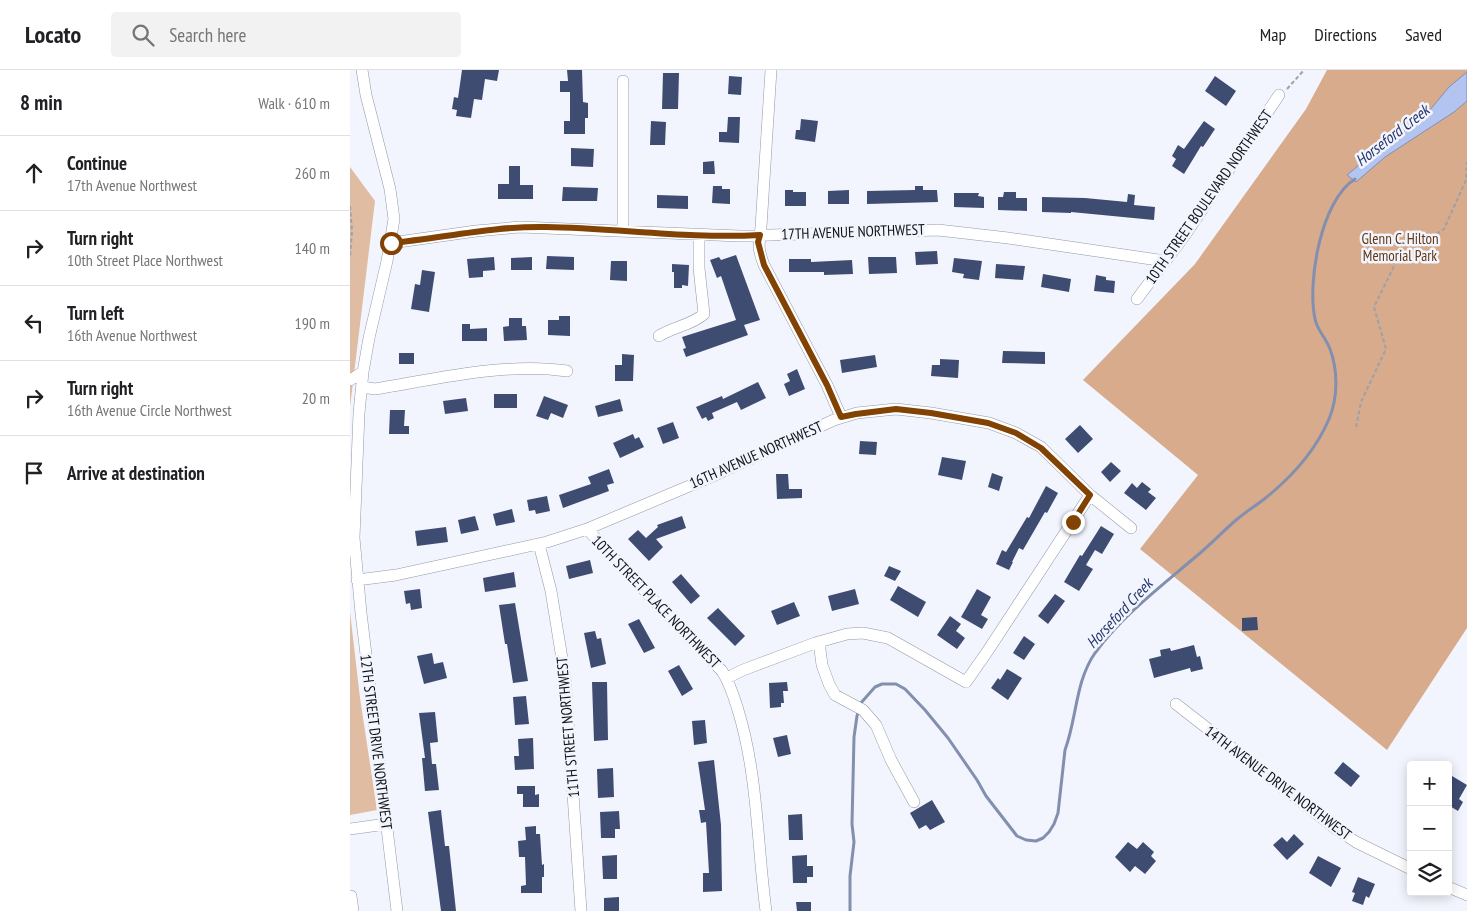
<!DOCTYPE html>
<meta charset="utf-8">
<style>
body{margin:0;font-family:"PT Sans Narrow",sans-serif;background:#f2f2f2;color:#202124}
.controls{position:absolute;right:15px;bottom:15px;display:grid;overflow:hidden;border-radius:5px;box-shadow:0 2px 12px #0003}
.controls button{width:45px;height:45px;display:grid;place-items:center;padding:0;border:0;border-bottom:1px solid #e0e0e0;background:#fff;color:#202124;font:25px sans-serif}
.stop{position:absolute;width:15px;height:15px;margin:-11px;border:4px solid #814204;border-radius:50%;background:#fff}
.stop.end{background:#814204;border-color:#fff;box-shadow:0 1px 5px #0008}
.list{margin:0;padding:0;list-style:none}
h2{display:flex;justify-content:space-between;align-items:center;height:65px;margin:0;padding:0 20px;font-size:21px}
h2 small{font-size:16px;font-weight:400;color:#757577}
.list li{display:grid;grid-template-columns:32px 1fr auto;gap:15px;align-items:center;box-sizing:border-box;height:75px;padding:0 20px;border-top:1px solid #e0e0e0}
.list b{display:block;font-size:19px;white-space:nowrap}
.list p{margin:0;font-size:16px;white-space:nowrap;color:#757577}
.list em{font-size:16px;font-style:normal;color:#757577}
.icon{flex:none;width:28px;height:28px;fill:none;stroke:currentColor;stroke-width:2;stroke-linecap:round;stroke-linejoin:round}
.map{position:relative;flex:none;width:1117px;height:841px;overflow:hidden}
header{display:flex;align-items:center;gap:30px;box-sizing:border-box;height:70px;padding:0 25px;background:#fff;border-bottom:1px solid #e0e0e0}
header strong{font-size:24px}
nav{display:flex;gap:28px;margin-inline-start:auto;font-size:18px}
.search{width:350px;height:45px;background:#f2f2f2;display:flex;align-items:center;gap:12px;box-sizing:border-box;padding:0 18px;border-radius:5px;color:#757577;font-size:19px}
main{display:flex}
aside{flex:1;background:#fff}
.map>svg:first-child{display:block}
.green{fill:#e0bca3}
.forest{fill:#d7ab8c}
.water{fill:#b3c4f1;stroke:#828faf}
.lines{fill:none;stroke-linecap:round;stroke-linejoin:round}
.stream{stroke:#828faf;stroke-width:3}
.building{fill:#3f4c72}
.minor-casing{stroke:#9398a4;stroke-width:12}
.path{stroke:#9ea1a8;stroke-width:2;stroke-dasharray:4 2.5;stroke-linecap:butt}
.minor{stroke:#fff;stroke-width:11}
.route{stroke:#814204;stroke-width:6}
.labels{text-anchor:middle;stroke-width:5;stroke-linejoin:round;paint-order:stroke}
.street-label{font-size:15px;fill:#101216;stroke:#f2f5fd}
.park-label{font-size:15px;fill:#623715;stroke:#f2f5fd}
.water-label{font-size:16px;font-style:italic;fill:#26356b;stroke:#f2f5fd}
</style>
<header>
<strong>Locato</strong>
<div class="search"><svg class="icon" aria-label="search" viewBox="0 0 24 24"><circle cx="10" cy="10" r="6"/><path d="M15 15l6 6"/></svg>Search here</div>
<nav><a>Map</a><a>Directions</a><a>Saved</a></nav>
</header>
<main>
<aside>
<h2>8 min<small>Walk · 610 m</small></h2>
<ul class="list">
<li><svg class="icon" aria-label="ahead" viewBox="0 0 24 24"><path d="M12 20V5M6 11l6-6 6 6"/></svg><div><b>Continue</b><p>17th Avenue Northwest</p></div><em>260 m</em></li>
<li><svg class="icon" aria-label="right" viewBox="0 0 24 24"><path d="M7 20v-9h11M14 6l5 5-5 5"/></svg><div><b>Turn right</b><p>10th Street Place Northwest</p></div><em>140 m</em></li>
<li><svg class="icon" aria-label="left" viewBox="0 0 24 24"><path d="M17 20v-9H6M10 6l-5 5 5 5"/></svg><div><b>Turn left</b><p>16th Avenue Northwest</p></div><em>190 m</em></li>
<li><svg class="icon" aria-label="right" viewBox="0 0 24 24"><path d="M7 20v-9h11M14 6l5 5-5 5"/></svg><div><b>Turn right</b><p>16th Avenue Circle Northwest</p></div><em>20 m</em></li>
<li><svg class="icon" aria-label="arrive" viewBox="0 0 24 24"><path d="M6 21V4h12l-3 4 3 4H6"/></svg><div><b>Arrive at destination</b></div></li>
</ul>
</aside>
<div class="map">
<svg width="1117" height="841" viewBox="0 0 1117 841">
<rect width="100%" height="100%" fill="#f2f5fd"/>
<path class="green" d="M0,97L25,131L0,337Z
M0,542L10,628L27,740L0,745Z"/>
<path class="forest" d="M977,0H1117V558L1037,680L790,479L848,405L733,310L845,194L956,39Z"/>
<path class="water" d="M1117,2V31L1104,42L1035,87L1006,112L997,105L1040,69L1069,53L1099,17Z"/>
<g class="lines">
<path class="stream" d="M500,841V806L504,772L502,754L504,667L507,646L510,634L525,617L532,614H546L555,619L575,640L598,668L627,710L636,726L667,766L676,770L686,771L693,768L699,762L704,754L708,743L715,680C727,648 725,612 745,583C772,546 809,518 843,489C858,477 871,463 885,451C894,443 904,437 913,430C941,408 965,382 979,349C988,328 988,300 980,279C976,268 967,260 965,249C957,212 971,130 1005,109"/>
</g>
<path class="building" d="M112,0H149L147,11L135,9L132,30L124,29L121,48L106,46L107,40L102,39L104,27L108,28Z
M217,0H232L233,32L238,33V48H235V64H214V51H220V22H210V11H218Z
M313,3H329L328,39H312Z
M379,6L392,7L391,25L378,24Z
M865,6L886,21L876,36L855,21Z
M378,47H390L389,73L369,72V62H377Z
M451,49L468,51L465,72L445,69L446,60H450Z
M301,51L316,52L315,75H300Z
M854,51L865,59L853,77L851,76L834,104L822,96L826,89L822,86L828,75L834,79Z
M221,78L244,79L243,97L221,96Z
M364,91L365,104H353V92Z
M159,96H170V115H183V129H148V114H159Z
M363,116H372V119H380V134L362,133Z
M565,116H573V120H587L588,132L517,134V121L565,120Z
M213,117L248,118L247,131H212Z
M435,120H443V122H456V136H435Z
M499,120V134H478V121Z
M654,122H666V128H677V141L648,140V127H653Z
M604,123H629L628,126L634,127V138L604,137Z
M778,124L785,125L784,135L805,137L804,150L721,142V143L692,142V127L735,128L777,132Z
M307,125L338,126V139L307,138Z
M587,181L588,194L566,195L565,182Z
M386,185L410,250L394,255L398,265L336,287L333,279L336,278L332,267L386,250L371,206L367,208L360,190L369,187L371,190Z
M197,186L224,187V200L196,199Z
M144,187L145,200L133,201V207L119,208L117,189Z
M182,187V200H161V188Z
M518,187H546L547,203L519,204Z
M604,188L632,191L629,210L613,208L614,204L602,202Z
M439,189H461V192L502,190L503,204L474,205V202H439Z
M261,191H277V211L260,210Z
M322,194L339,195L338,216L332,215V218H324V202H322Z
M646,194L675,196L673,210L645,208Z
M72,200L85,202L79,242L61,239L65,214L70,215Z
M693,204L721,209L719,222L691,217Z
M746,205L756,207V210L765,211L764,223L744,221Z
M209,246H220V266L198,265V250H209Z
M159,248H172V256H176L177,270L154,271L153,257L159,256Z
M112,254H120V259L137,258V271H112Z
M653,281L695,282V294L652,293Z
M49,283H64V294H49Z
M272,284L284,285L283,311H265V295H272Z
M525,285L527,297L492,303L490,290Z
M590,289L609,290L608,308L581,306L582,295H590Z
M447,299L455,319L439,326L434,314L440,311L437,304Z
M408,312L416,328L391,340L387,332L362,343L364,348L358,351L356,347L352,349L346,337L372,326L373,329Z
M144,324H167V338H144Z
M194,326L218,335L213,348L201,343L198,350L186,346Z
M116,328L118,341L95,344L93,331Z
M270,329L273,341L248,347L245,336Z
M40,340H55L54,356H59V364H39Z
M323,352L329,368L313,374L307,358Z
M730,355L743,369L728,383L715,369Z
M283,364L285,369L289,367L294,377L270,388L263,373Z
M510,371L527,372L526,385L509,384Z
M592,387L616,391L612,410L588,405Z
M761,392L771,401L760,412L751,402Z
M259,399L264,413L257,415L259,421L213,438L209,425L241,414L238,407Z
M642,403L653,407L649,421L638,417Z
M426,404H438L439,419H452V428L427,429Z
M792,412L801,419L798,422L806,428L796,440L774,423L782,413L787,418Z
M696,416L708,423L697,443L695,442L673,480L669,478L662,492H663L659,500L646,494L652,480L656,482L677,447L679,448Z
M197,426L200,441L186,444L185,440L179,441L177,430Z
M162,439L165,452L146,456L143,444Z
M125,446L129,460L111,464L108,450Z
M332,446L336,458L306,469L313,477L299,491L278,469L288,460L296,468L308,457L307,455Z
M751,456L764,464L752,484L745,480L736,495L743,499L729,521L714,512L730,485L732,486Z
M96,457L98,472L67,476L65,461Z
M240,490L243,503L219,509L216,496Z
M539,496L551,501L545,511L534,506Z
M164,502L166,517L135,522L133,508Z
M331,504L350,526L341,534L322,512Z
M548,516L576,532L568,547L540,530Z
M70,519L72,538L61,540L60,533L56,534L54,521Z
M505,519L509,534L482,541L478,526Z
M627,519L641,527L631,545L638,549L632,559L611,547Z
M705,524L715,531L698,554L688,546Z
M444,532L450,546L427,555L421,541Z
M165,533L178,611L163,613L157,574H155L149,535Z
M368,538L395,566L385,576L357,548Z
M600,546L611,554L606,561L615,568L607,579L587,565Z
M907,547L908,560L892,561V548Z
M289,549L305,578L294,583L278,554Z
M245,561L247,569L251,568L256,594L241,598L234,563Z
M674,566L685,574L674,590L663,583Z
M844,575L847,587L850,586L853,599L841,602L840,598L804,608L799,589L811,586L810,580L820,578L821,581Z
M82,583L84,594L93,592L97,608L74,614L67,586Z
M329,595L343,619L332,626L318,601Z
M657,599L672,608L658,630L641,618L648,608L650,610Z
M242,612H257L258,670L244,671Z
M437,612L438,621H433L434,633H431V637L420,638L419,613Z
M176,626L179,654L165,655L163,627Z
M85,642L88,672L80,673L82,694H86L89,720L75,721L72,688H75L69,643Z
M355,650L357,673L344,675L342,651Z
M437,665L441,684L428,687L423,668Z
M183,668L184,699L165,700L164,686H169L168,669Z
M364,690L371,755L372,821L353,822V803H359L356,752L351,753L349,740H355L348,692Z
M993,692L1010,706L1001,717L984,703Z
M263,698L264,727L248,728L247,699Z
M1102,706L1117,715L1109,729L1113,732L1108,741L1098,735V713Z
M167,716H185V725L189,724V737H173V724H167Z
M582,730L595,752L580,760L576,755L569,759L560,743Z
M91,740L95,776H99L106,841H91L78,742Z
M269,741L270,759H265V768H251L250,742Z
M452,744L453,770H439L438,745Z
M186,756V764H190L192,795L194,794V807H192V823H171V816L176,815L175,787H169L168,771L176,770L175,757Z
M944,764L954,774L937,790L923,775L932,767L937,772Z
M778,772L787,779L793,772L804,782L801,786L806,791L795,804L785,796L780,802L765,787Z
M267,785V809H253L252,786Z
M457,785V796H463V807H457V813H443L442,786Z
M968,786L991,798L981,817L959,803Z
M1008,807L1025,814L1019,828L1016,826L1013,835L1002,831L1005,823L1002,822Z
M269,827V841H254V828Z
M446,832H461V841H447Z"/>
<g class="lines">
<defs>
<path id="minor" d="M12,0L16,25L40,119L44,149L37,191L19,268L13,302L9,343L4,468L11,543L47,841
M421,0L411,157C409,175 407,177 414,195L477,315L491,347
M273,11V161
M41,173L126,161L170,157L390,166L588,160L658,168L815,191
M787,229L835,165L929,25
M309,266C323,257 342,255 354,244L349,198V166
M0,310L13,302
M12,317L25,319C86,309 155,292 217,301
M237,459L309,536L372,601C380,613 384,627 388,640C408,705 407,774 416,841
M189,474L201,521L215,607L231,841
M7,510L46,505L197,472L237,459L363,406L484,350L507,343L546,339L581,343L639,353L666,363L691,377L740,425L781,458
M469,572L472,595L479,614L485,625L513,640L526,655L541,690L564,732
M377,608L393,600L465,573L497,564L513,563L538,568L616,612L637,582L740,425
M826,634L985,758L1006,772L1061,799
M0,759L36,754
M1098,817L1117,825
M1,826L3,841"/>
</defs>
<use href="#minor" class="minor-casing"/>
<path class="path" d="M937,19L954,0
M0,136L2,161L0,186
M1006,357L1011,332L1036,279L1024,237L1047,190L1094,159L1116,110L1117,92"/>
<use href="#minor" class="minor"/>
</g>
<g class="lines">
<path class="route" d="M41,173C93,168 143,156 196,157C268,158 338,169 410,165L408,172L414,195L477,315L491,347L506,344L546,339L581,343L638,353L666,363L691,378L740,425L723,452"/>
</g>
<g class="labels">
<g class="street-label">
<text transform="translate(859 127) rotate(-55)" y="5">10TH STREET BOULEVARD NORTHWEST</text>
<text transform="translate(503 162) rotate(-2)" y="5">17TH AVENUE NORTHWEST</text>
<text transform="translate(406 385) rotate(-24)" y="5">16TH AVENUE NORTHWEST</text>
<text transform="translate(306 532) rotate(46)" y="5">10TH STREET PLACE NORTHWEST</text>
<text transform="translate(218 657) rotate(-95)" y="5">11TH STREET NORTHWEST</text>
<text transform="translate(26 672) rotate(83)" y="5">12TH STREET DRIVE NORTHWEST</text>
<text transform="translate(928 713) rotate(37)" y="5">14TH AVENUE DRIVE NORTHWEST</text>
</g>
<g class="park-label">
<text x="1050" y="174">Glenn C. Hilton<tspan x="1050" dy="17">Memorial Park</tspan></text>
</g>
<g class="water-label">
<text transform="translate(1042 65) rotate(-38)" y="6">Horseford Creek</text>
<text transform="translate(769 543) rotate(-47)" y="6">Horseford Creek</text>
</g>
</g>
</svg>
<div class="controls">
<button>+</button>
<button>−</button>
<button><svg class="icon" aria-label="layers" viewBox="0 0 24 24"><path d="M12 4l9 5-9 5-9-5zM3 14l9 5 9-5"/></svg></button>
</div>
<div class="stop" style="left:41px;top:173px"></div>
<div class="stop end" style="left:723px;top:452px"></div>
</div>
</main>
